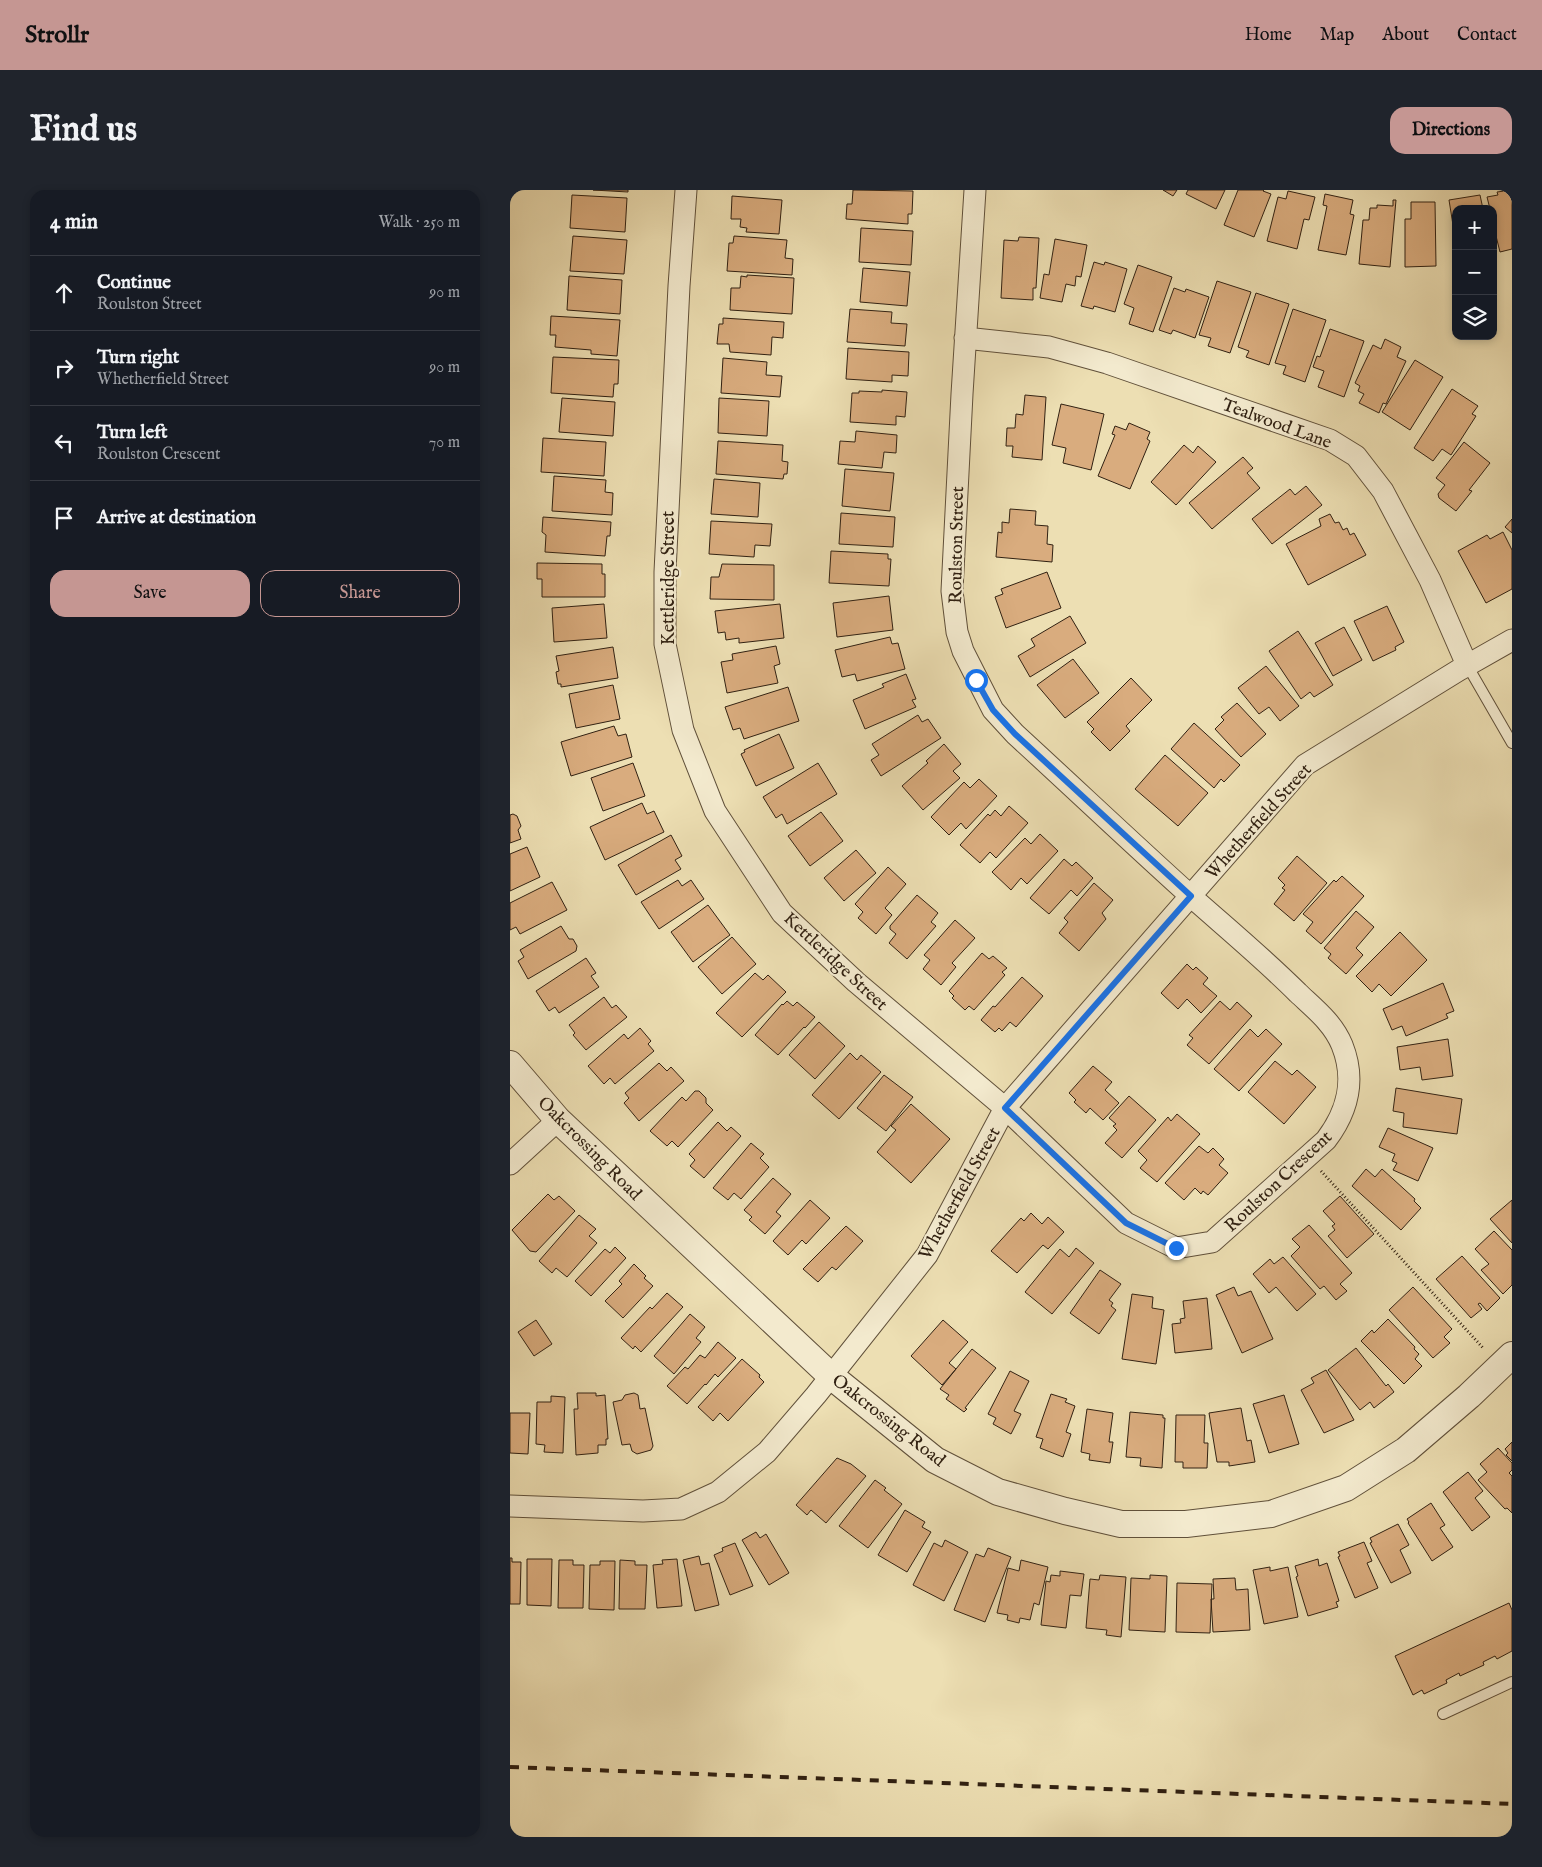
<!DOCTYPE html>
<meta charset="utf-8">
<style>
body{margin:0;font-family:"IM FELL English",serif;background:#20242c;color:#f1f3f6}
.controls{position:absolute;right:15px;top:15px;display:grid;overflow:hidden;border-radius:10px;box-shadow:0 2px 8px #0003}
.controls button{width:45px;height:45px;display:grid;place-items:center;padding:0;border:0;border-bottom:1px solid #363941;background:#171b24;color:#f1f3f6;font:25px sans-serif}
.stop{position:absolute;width:15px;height:15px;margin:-11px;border:4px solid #1a73e8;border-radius:50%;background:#fff}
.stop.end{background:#1a73e8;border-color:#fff;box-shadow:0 1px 5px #0008}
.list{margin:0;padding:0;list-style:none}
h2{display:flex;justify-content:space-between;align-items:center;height:65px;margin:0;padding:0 20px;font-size:21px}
h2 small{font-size:16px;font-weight:400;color:#9ea1a6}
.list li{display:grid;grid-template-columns:32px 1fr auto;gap:15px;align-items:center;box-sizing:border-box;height:75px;padding:0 20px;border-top:1px solid #363941}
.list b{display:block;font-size:19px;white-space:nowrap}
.list p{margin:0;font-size:16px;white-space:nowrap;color:#9ea1a6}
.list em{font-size:16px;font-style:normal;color:#9ea1a6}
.actions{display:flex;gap:10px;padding:15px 20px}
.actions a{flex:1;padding:11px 0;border:1px solid #c59692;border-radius:15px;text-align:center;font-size:18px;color:#c59692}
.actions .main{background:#c59692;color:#111}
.icon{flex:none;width:28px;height:28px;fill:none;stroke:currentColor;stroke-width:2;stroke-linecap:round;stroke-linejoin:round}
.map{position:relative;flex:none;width:1002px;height:1647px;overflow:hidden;border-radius:15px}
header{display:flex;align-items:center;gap:30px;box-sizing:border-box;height:70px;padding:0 25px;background:#c59692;color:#111}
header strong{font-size:24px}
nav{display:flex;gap:28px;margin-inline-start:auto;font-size:18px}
.intro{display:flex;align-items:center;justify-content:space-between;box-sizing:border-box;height:120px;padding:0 30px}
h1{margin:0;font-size:35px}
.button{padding:12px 22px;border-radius:15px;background:#c59692;color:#111;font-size:18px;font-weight:700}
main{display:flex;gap:30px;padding:0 30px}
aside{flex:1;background:#171b24;border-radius:15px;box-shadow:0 2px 8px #0003}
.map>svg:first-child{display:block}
.building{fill:#d9ac7e;stroke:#312112}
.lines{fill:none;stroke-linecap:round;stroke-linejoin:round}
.service-casing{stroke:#60503a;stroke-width:12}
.minor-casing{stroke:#60503a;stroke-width:23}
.tertiary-casing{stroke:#60503a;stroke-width:28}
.path{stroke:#312112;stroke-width:3;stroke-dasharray:1 2.5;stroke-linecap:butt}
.service{stroke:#f3eace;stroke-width:10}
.minor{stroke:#f3eace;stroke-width:21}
.tertiary{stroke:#f3eace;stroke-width:26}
.rail{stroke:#312112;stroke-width:4;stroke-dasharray:9 9;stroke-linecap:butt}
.route{stroke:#1a73e8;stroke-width:6}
.labels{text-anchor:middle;stroke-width:4.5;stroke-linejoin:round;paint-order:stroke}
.street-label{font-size:18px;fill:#312112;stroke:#f3eace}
</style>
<header>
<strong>Strollr</strong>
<nav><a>Home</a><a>Map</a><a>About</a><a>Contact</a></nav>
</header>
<div class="intro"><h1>Find us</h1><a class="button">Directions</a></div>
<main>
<aside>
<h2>4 min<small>Walk · 250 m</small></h2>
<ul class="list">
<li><svg class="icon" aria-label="ahead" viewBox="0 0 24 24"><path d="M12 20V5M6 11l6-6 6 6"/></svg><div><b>Continue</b><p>Roulston Street</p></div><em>90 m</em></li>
<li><svg class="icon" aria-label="right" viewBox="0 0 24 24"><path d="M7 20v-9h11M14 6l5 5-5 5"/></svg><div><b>Turn right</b><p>Whetherfield Street</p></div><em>90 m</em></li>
<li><svg class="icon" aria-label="left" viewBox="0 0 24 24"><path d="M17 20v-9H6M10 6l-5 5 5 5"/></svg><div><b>Turn left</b><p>Roulston Crescent</p></div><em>70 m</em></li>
<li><svg class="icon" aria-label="arrive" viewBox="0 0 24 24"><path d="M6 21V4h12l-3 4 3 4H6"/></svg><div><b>Arrive at destination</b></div></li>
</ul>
<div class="actions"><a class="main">Save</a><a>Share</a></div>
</aside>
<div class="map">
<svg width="1002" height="1647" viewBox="0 0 1002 1647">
<rect width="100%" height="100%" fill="#eddfb3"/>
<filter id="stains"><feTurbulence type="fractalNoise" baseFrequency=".004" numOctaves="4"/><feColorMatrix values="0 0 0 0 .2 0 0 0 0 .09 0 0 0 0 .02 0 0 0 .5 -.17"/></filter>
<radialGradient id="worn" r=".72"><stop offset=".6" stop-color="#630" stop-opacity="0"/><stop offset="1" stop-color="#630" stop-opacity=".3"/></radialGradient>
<path class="building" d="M83,0H118V2Z
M343,0L403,1L402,24H398V34L336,29L337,14H342Z
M653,0H667L663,6Z
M678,0H715L706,19L676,4Z
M728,0H754L753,1L761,4L744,47L714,35Z
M1002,0V59L990,62L983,34V19H980L977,7L988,5L987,2Z
M778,1L805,7L799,30L794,29L787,59L757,51L768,7L776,9Z
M815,4L843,10L840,24L844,25L836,65L808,60L817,16L813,15Z
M62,5L117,8L115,42L60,38Z
M970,5L973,19H946V54L939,10Z
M222,6L272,10L269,44L236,42L237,38L230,37L231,29H221Z
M883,10H886L880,77L849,74L853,30H859L860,18H867V15L883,16Z
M901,12H925L926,76L895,77V29H901Z
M351,38L403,41L401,75L349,72Z
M63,46L117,50L114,84L60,81Z
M224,46L277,50L275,68L283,69L282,85L217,81L219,53H223Z
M509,47L529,48L526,98H523V110L491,108L494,50L508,51Z
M545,49L577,55L571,87L566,86L565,96L556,94L552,112L530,108L534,84L539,85Z
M584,72L594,75L595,72L617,79L605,122L584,116L583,119L571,116Z
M628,75L662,87L643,142L619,134L624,118L614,114Z
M353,78L400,82L397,116L350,112Z
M237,85L284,88L282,124L220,120L221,98H230L231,86L237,87Z
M59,86L112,90L110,124L57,120Z
M707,91L741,102L720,163L698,156L701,148L689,145Z
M664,98L675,102L676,99L699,107L685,148L663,140L661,144L649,140Z
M746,103L779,114L759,175L736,167L739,161L728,157Z
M340,119L382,122L381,133L397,134L395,156L337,152Z
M783,119L816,130L795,192L773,184L776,176L765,173Z
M41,126L110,130L107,166L81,164V160L45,157L46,145H40Z
M213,128L274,132L273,148L262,147L261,165L220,162L219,154H207L209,134H213Z
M820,139L854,151L834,207L808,197L814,181L803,177L807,166L810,167Z
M875,149L891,157L887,167L896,171L876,214L873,213L869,223L849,213L854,204L848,201L850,196L845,193L863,155L871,159Z
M338,158L399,162L398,186L382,185V192L336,189Z
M43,167L109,170L108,194H104L103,207L41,203Z
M213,168L257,172L256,185L272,186L270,207L211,203Z
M905,170L933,187L900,240L872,222Z
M942,199L968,216L962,224L966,226L941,265L932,259L923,271L904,258Z
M372,200L397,202L395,227L386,226V235L340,232L342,203H349V201L372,202Z
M515,205L536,207L532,270L502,267L503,256H496L497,238H505L506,224L513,225Z
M52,208L105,212L103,246L49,242Z
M209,208L259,211L257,246L208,243Z
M551,214L594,224L581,280L553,273L556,258L542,255Z
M619,233L640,242L637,249L640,251L620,299L588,286L605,245L602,244L605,236L616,240Z
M346,241L387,245L386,263L374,262L372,278L328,274L330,251L345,252Z
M33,248L96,252L94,286L31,282Z
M208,251L273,255L272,271L278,272L277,284H274L273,289L206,284Z
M954,252L980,273L959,300L962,301L946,321L929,308L928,304L935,295L926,288Z
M674,255L683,263L688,256L706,272L666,315L641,292Z
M733,267L743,278L737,283L750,298L702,339L679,313Z
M335,279L384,283L380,321L332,316Z
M44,286L96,290L95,302L103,303L102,325L42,321Z
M204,289L250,293L248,327L201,324Z
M796,296L812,315L762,354L742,329L780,299L785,305Z
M500,319L526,321L525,335L538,336L537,354L543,355L542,372L486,367L488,342L492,343V332L499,333Z
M331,323L385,327L383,357L329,354Z
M820,324L825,333L829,332L833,340L837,338L840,345L844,343L856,365L798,395L776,354L811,336L809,329Z
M33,327L101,332L100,346H97L95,366L35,362L36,345L32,342Z
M1002,329V343L995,337Z
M201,331L262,334L260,356L245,355L244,367L199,364Z
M993,342L1002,360V399L976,413L948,361L977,345L980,349Z
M321,361L378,364V369H381L379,396L319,393Z
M27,373L92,374V384H95V407H32V389H27Z
M212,374L264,375V410L200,409L201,387H209Z
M537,382L551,418L496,438L485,407L493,404L491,399Z
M379,406L383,440L327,447L323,413Z
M94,414L97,448L44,452L42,418Z
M270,414L274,448L229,453V448L216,450L215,442L208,443L205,421Z
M877,416L894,452L885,457L886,460L863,471L844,431Z
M560,426L576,453L520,487L508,466L525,456L521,449Z
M834,437L852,470L823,486L805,453Z
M788,441L823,495L804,507L800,502L791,509L759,461Z
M380,447L382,454L388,453L395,479L347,491L345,484L332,487L325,460Z
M266,456L270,474L264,476L268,493L217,503L211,472L223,470L222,464Z
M103,457L108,488L51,497V494H48L46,482L49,481L46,466Z
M563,469L589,503L555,528L527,495Z
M756,476L789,516L770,531L759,517L749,524L728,498Z
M396,484L406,509L402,510L406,517L355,539L343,510L374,497L372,494Z
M621,488L642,510L616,536L620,541L600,561L581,542L584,539L577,532Z
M103,495L110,529L66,538L59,504Z
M278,497L289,531L234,549L230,538L223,540L215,517Z
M727,513L756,544L731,567L705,539L714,530L711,527Z
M408,525L412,532L418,529L431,548L371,586L361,570L369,565L362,554Z
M684,533L730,575L714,592L711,589L704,598L661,559Z
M104,536L108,546L116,544L122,567L61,586L51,552Z
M269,544L284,578L246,596L231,564L235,562L234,560Z
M434,554L451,574L443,581L450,588L413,620L392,596L418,573L416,571Z
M655,565L698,603L668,636L625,599Z
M123,573L135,606L93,621L81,588Z
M308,573L327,604L277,634L272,624L266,628L253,607Z
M469,589L487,606L456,639L451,633L439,645L421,627L454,592L460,598Z
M132,613L137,624L144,621L154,642L95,670L80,637Z
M499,616L518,633L486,668L480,662L470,673L450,655L478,624L480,626L485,620L491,626Z
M311,622L333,651L300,676L278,646Z
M3,624L7,626L11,636L8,640L11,649L0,653V625Z
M530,644L548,661L517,694L511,688L501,700L482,682L515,648L521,654Z
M161,645L172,666L165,670L171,679L126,705L108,675Z
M17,657L30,687L0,701V664Z
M346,660L366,683L334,711L314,688Z
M787,666L817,693L784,731L764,714L775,700L772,698L775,695L768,688Z
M554,669L562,676L566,672L583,688L567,706L561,700L539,724L520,708Z
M378,677L396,694L375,718L382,725L366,744L348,728L353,722L345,714Z
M832,686L854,706L811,754L796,741L803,732L793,724L824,690L826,692Z
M168,690L172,696L181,690L194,709L149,739L131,712Z
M42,692L57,720L10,744L6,737L0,740V713Z
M584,693L603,710L592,723L596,729L569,761L549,743L558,732L554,728Z
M407,705L428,723L421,732L426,736L397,769L379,753L386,744L380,739V736Z
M198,715L220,745L183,772L161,742Z
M846,721L864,737L846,758L853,765L836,784L818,768L821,764L814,758Z
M445,730L465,748L442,773L446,777L431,795L413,779L420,770L414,765Z
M51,736L59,749H63L67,756L66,761L18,789L8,771L14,767L10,760Z
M890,742L917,770L881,806L869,794L862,802L846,786Z
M222,747L246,774L212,804L188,777Z
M472,763L479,769L483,766L497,778L492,782L495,785L464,820L459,816L455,820L442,808L444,806L439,801Z
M76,768L86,783L81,786L89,797L49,823L45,817L39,821L26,801Z
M677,774L683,780L686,777L698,788L693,794L707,806L691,823L677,809L668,819L651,803Z
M245,783L253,790L258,785L276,802L232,847L206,823Z
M512,787L533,806L506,837L500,832L492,841L489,838L485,842L471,830L483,816L485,817Z
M933,793L944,821L936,824L938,828L896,846L892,836L882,840L873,819Z
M94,807L102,818L106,815L117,827L76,860L63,845L65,843L59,835Z
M277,811L283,816L287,812L305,827L295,838L294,837L268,865L245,845L272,814L273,815Z
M710,811L720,820L727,812L742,826L699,874L677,855L683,848L679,845Z
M309,832L335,856L305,889L279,865Z
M130,838L141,851L138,854L144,861L105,894L100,888L94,894L78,876L114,844L118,849Z
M740,839L748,847L756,839L772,854L729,901L704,879Z
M938,849L943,886L912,890L910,877L890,880L887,857Z
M340,863L347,870L351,865L371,882L329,929L302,905Z
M765,871L782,885L787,880L806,897L774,934L738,902Z
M149,873L157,881L161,877L174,891L129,931L114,913L119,908L115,903Z
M583,876L602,892L595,900L609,913L593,930L580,918L576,923L564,912L566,910L559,903Z
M374,885L403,907L376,941L347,918Z
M886,898L952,909L947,944L893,937L894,923L883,921Z
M185,901H189L196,908V913L203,920L168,957L162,951L157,956L140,941L172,907L176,911Z
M619,906L646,930L612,968L595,953L607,940L603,936L606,934L599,928Z
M401,914L440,949L401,993L367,962L386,940L381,936Z
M667,924L690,944L647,992L630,978L637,970L628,961L658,927L661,931Z
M208,932L217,941L221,937L231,946L194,988L180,976L185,970L179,964Z
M878,938L923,958L908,991L883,980L887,973L882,971L885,964L869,957Z
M241,953L254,964L250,968L259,977L231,1009L224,1003L218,1010L203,998Z
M689,956L698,963L703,958L714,969L709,975L718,983L698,1005L693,1001L691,1004L685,998L674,1010L655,993Z
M856,979L865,987L872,979L905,1009L904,1011L911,1018L891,1040L842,996Z
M263,988L281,1004L266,1022L271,1026L255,1044L239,1030L242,1027L234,1020Z
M38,1004L44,1010L49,1006L65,1021L26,1062L20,1061L2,1040Z
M830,1006L864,1044L837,1068L818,1046L825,1040L822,1036L825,1034L813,1021Z
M300,1010L320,1028L296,1054L292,1050L278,1065L263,1051Z
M1002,1010V1053L980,1029Z
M521,1023L532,1034L538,1027L554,1042L538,1059L533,1055L507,1083L481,1061L511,1028L514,1031Z
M69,1025L86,1039L79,1046L87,1053L57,1087L46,1078L42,1083L29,1071Z
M799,1035L842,1083L830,1094L837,1101L826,1110L814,1096L810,1099L781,1066L790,1057L782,1049Z
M336,1036L353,1051L326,1080L322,1077L308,1092L293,1079Z
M984,1041L1002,1060V1095L993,1104L971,1080L979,1074L965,1059Z
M105,1057L116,1068L81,1106L65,1091L95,1059L100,1063Z
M566,1058L584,1073L542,1124L515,1102L550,1059L559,1067Z
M952,1066L990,1108L977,1121L970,1113L968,1114L972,1119L961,1128L926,1089Z
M773,1067L806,1104L787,1121L766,1097L759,1103L743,1084L760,1069L764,1074Z
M124,1074L136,1086L134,1088L143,1096L113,1128L95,1111L112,1094L109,1091Z
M590,1080L611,1094L599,1110L603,1113L601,1116L606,1120L589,1144L560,1123Z
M724,1097L728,1106L741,1101L763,1149L732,1163L706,1105Z
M903,1097L942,1139L934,1147L940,1153L923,1168L879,1120Z
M157,1103L173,1117L131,1162L125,1156L123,1159L111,1148L140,1117L142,1119Z
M622,1104L643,1107L642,1118L654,1120L646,1174L612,1169Z
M697,1108L702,1159L665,1163L662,1134L671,1133L670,1129L675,1128L673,1111Z
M180,1124L195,1137L186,1148L191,1152L164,1184L144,1166Z
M878,1129L905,1157L904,1159L909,1164L905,1169L912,1176L894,1194L851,1151L862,1140L864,1143Z
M26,1130L42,1154L24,1166L8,1142Z
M433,1130L458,1152L439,1173L446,1179L432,1195L401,1166Z
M208,1152L226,1168L208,1187L205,1184L196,1195L195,1194L177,1214L157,1196L175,1177L178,1179L190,1165L195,1168Z
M846,1158L876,1196L878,1194L884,1202L864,1218L860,1212L850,1220L818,1180Z
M462,1159L486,1178L455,1218L457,1219L454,1222L436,1209L439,1205L430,1199Z
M232,1169L250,1185L249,1187L254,1192L218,1231L210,1223L203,1231L188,1217Z
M816,1180L844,1230L814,1243L791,1200L804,1193L801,1188Z
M500,1181L519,1191L504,1221L511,1224L501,1244L483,1234L486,1228L478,1224Z
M67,1203H86V1206L95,1205L98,1249H96V1255H88V1263L66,1265L64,1219H68Z
M124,1203L128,1205L130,1219L135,1218L143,1256L141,1260L127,1264L122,1261L120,1254L112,1255L103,1212L112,1210L115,1205Z
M541,1204L557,1209L555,1212L565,1216L556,1242L561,1244L553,1267L530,1258L533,1249L526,1247Z
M774,1205L789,1254L759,1263L743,1214Z
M41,1206L55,1207L53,1263L34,1262L35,1255L26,1254L27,1212H41Z
M731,1218L737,1251L741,1250L745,1272L719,1276V1272H707L699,1223Z
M577,1219L603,1223L599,1252H603L600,1273L579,1270L580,1264L571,1262Z
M620,1222L653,1225V1228H655L652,1278L630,1276L631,1268L616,1267Z
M0,1223H20L18,1264L0,1263Z
M666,1225H695L694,1253H698L697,1278H673V1272H665Z
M1002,1252V1271L996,1265L998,1263L995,1259Z
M988,1258L1002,1273V1280L999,1283L1002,1286V1323L997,1318L995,1319L968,1290L977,1282L970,1274Z
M327,1268L341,1274L356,1286L316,1333L301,1320L297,1325L286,1315Z
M958,1282L973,1301L965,1308L980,1327L962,1341L933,1302Z
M365,1290L376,1298L374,1300L392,1314L358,1358L329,1336Z
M921,1313L935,1335L930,1338L943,1357L922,1371L898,1333L899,1332L897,1329Z
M395,1320L415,1332L412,1337L421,1342L397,1382L368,1365Z
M888,1334L899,1355L890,1360L901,1383L881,1393L860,1353L862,1352L860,1348Z
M246,1342L250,1348L256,1344L279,1383L259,1395L232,1350Z
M435,1350L458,1362L434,1411L403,1395L424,1353L432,1357Z
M854,1352L862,1371L857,1373L868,1398L845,1408L828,1367L830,1366L828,1362Z
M225,1353L243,1396L220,1405L204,1365L213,1361L212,1358Z
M478,1358L501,1367L475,1432L444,1420L466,1364L474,1367Z
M189,1366L191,1375L199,1373L209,1415L185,1421L173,1370Z
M0,1368H2V1372H11L10,1414H0Z
M17,1369H42L41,1416L17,1415Z
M167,1369L172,1416L147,1418L143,1375L153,1374L152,1370Z
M808,1369L809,1376L817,1373L829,1411L826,1412L828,1417L798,1426L786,1387L788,1386L785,1376Z
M49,1370H63V1375H74L73,1418H48Z
M110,1370L125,1371V1375H137L135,1419H109Z
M511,1370L538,1377L529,1415L524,1413L520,1430L510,1428L509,1433L497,1430L498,1425L487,1423L498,1378L509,1381Z
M90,1371H105L104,1420L79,1419L80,1375H90Z
M760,1377V1381L778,1377L788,1427L754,1434L743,1380Z
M550,1381L574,1384L571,1406L560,1405L556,1438L531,1435L536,1391L540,1392L541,1385L550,1386Z
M590,1385L616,1387L611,1447L596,1445L597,1440L576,1438L580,1389L589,1390Z
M640,1385L657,1386L655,1442L619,1440L621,1388L640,1389Z
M725,1388L726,1400L738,1399L740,1440L703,1442L701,1409H704L703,1389Z
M667,1393L702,1394L700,1443L666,1442Z
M999,1413L1002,1420V1461L987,1469L985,1466L973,1472L974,1475L950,1486L949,1483L936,1490L937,1493L914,1504L912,1500L903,1505L885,1466Z"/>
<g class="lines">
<defs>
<path id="service" d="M957,475L1002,553
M933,1524L1002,1492"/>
<path id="minor" d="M176,0L169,96L155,382V454L173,540L205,621L272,723L346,792L495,918L616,1033L666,1058L702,1052L816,950C838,921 846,890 832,855C823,833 805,819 788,803C755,770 719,740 684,709C624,655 565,599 505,544L483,520L453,461L447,442L442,401L452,204L465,0
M455,148L539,157L597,173L820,250L846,266L873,301L920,390L957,475
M0,974L48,930
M0,1316L133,1321L171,1319L208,1302L257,1262L306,1205L417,1065L495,918L795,575L949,480L1002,450"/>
<path id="tertiary" d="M0,874L48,930L321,1186L425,1270L488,1302L555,1321L611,1334H676L761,1324L836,1298L896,1260L959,1206L1002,1165"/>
</defs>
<use href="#service" class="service-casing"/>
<use href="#minor" class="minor-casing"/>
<use href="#tertiary" class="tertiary-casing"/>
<path class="path" d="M811,981L974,1159"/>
<use href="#service" class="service"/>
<use href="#minor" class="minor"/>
<use href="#tertiary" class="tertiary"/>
<path class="rail" d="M0,1577L1002,1614"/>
</g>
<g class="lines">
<path class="route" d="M466,490L483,520L505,544L681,706L495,918L616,1033L666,1058"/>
</g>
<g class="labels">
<g class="street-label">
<text transform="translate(767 233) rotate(20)" y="6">Tealwood Lane</text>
<text transform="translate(446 355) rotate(-89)" y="6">Roulston Street</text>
<text transform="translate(158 388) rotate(-90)" y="6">Kettleridge Street</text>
<text transform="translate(748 631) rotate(-48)" y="6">Whetherfield Street</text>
<text transform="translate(326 771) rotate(43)" y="6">Kettleridge Street</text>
<text transform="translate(80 958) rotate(45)" y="6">Oakcrossing Road</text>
<text transform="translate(768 991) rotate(-43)" y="6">Roulston Crescent</text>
<text transform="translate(449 1003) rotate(-61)" y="6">Whetherfield Street</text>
<text transform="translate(379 1230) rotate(38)" y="6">Oakcrossing Road</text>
</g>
</g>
<rect width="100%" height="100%" filter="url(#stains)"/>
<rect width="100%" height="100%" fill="url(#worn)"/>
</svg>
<div class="controls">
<button>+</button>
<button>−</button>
<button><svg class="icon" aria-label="layers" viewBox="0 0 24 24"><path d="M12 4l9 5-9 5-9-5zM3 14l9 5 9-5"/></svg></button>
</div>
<div class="stop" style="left:466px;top:490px"></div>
<div class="stop end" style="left:666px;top:1058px"></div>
</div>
</main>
